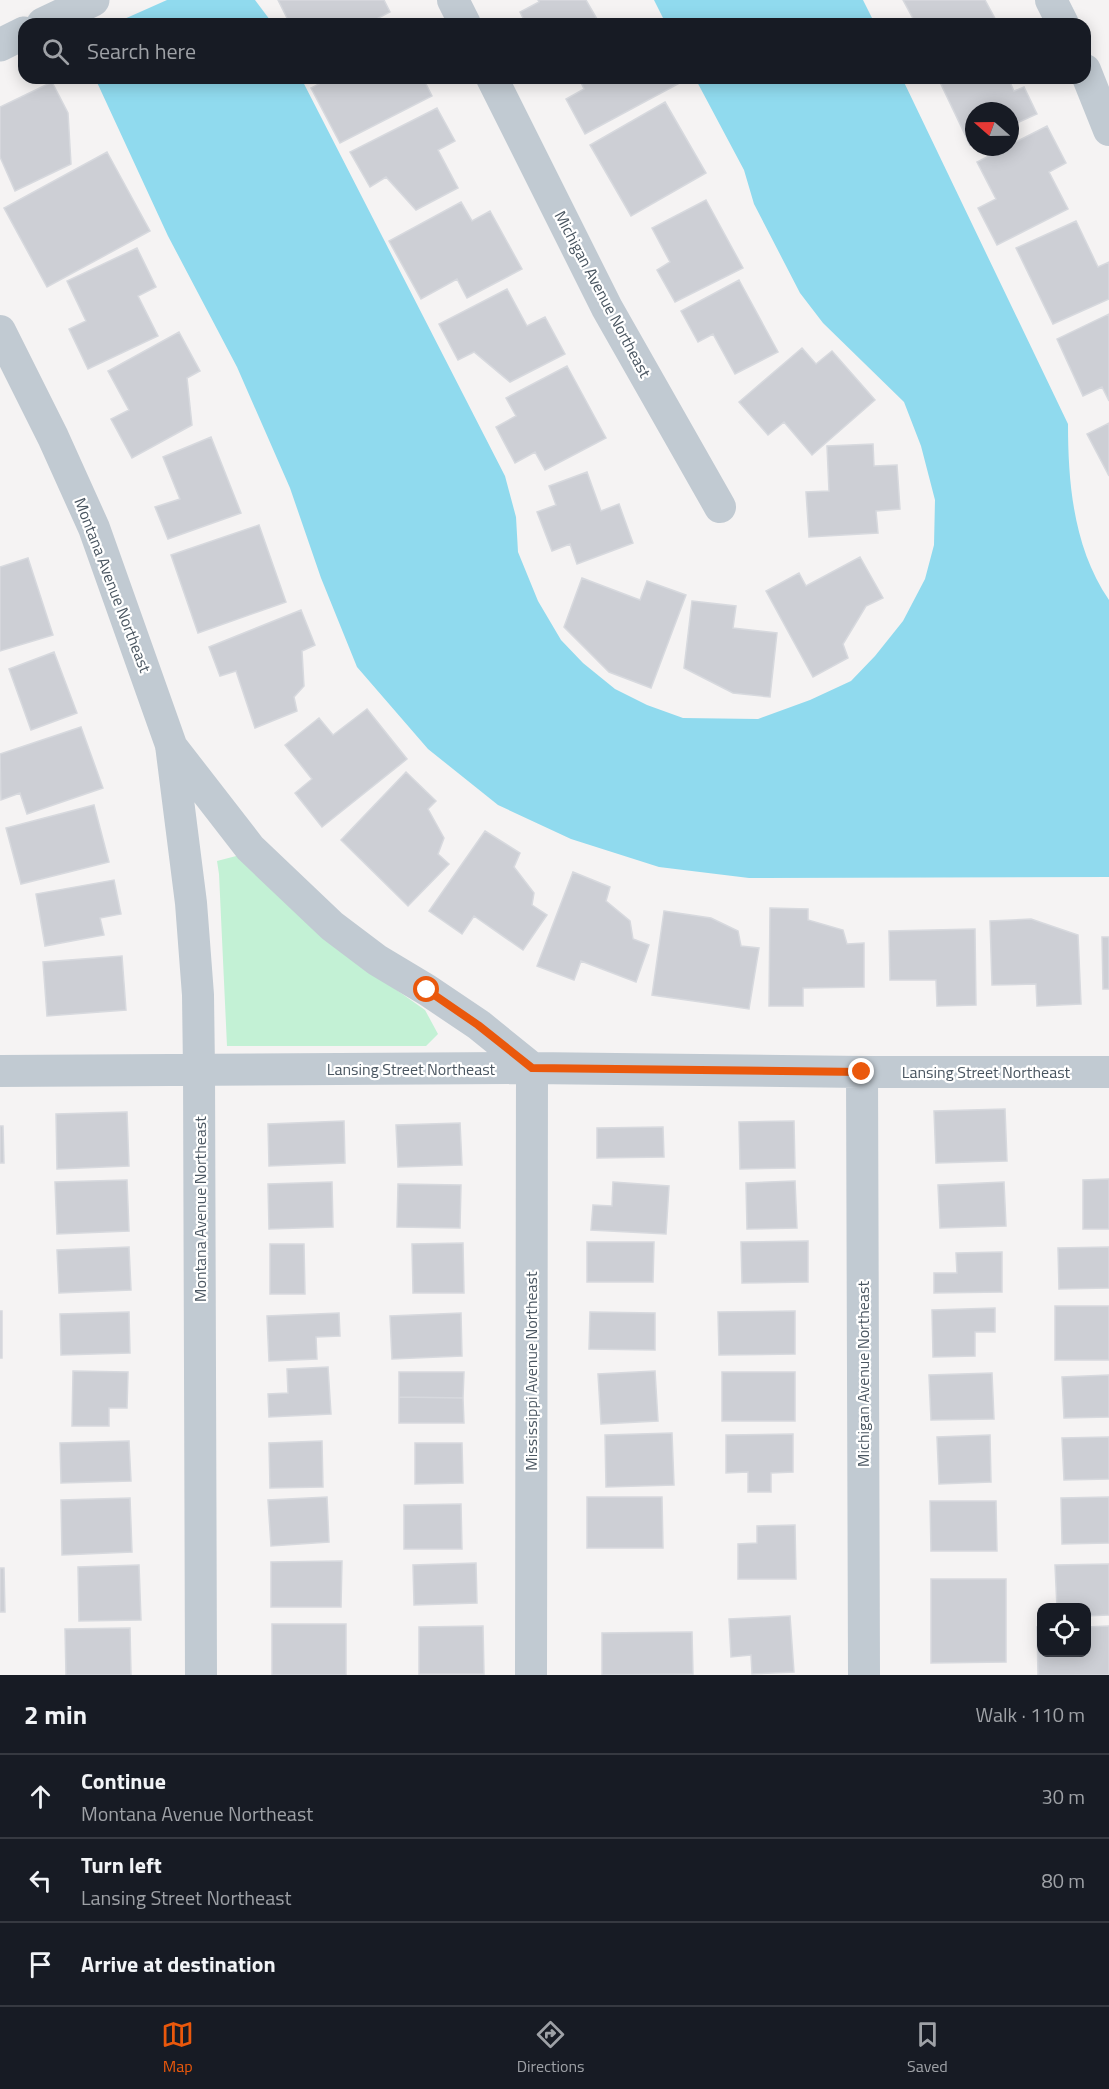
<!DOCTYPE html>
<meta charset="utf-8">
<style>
body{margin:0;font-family:"Titillium Web",sans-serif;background:#242831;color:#f1f3f6}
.controls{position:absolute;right:18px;bottom:18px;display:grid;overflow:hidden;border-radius:12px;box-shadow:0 3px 15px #0003}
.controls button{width:54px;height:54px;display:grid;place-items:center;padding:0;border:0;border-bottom:2px solid #363941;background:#171b24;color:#f1f3f6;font:30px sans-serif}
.compass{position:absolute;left:965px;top:102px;width:54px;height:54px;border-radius:50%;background:#171b24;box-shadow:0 3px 15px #0003;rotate:290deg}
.stop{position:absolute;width:18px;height:18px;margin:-14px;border:4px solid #ea580c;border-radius:50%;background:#fff}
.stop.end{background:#ea580c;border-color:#fff;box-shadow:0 2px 6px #0008}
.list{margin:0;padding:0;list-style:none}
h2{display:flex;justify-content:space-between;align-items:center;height:78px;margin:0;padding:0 24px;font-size:26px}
h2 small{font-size:20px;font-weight:400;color:#9ea1a6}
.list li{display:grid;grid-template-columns:39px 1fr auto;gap:18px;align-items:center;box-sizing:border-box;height:84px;padding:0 24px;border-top:2px solid #363941}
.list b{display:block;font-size:22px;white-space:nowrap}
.list p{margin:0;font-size:20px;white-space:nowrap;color:#9ea1a6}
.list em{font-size:20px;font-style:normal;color:#9ea1a6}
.icon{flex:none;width:33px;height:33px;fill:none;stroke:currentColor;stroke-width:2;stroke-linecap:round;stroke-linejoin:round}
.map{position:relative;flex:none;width:1109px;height:1675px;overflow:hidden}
.search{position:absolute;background:#171b24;box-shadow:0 3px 15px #0003;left:18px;right:18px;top:18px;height:66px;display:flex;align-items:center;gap:15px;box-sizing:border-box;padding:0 21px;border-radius:18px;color:#9ea1a6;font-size:22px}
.sheet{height:330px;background:#171b24}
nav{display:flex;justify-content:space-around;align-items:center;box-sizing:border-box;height:84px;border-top:2px solid #363941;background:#171b24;font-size:16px;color:#9ea1a6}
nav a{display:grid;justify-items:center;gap:3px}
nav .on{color:#ea580c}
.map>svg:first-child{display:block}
.green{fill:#c3f1d5}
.water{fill:#90daee}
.building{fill:#cdcfd5;stroke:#d7d9de;stroke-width:1.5}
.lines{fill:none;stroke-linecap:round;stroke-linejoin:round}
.minor{stroke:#c1cad2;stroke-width:32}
.tertiary{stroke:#c1cad2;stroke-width:33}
.route{stroke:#ea580c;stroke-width:8}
.labels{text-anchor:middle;stroke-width:4.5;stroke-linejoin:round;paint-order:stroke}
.street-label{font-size:16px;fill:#4a5661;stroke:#fff}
</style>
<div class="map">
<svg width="1109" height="1675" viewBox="0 0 1109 1675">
<rect width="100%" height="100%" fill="#f5f3f3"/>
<path class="green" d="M240,855L330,943L425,1010L438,1034L426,1046H227L219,874L217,861Z"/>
<path class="water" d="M167,0H255L273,24H113Z
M654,0H863L875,24H666Z
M95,78H301L505,476L516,517L518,552L538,601L561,640L583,663L615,689L647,705L683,718L758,719L810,700L851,681L875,656L903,621L925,579L934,545L935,500L921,446L904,402L823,323L800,293L754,204L744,170L695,78H902L1068,424C1068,485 1074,549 1109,600V877L749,878L659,867L571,839L498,805L428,749L357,667L321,578L290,488L237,367L168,236Z"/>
<path class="building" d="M278,0H384L390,12L367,24H290Z
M538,0H586L597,19L588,24H526L520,12L539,2Z
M903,0H985L998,24H916Z
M330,78H423L432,96L340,143L311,88Z
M579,78H675L678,84L585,134L566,99L584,89Z
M938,78H1008L1014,91L1024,87L1037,114L1010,126V111H974V144L970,145Z
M52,82L68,113L71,164L15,191L0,157V107Z
M665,102L706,173L631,216L590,145Z
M437,108L455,141L438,150L458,188L416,210L386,177L370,187L350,152Z
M1047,126L1066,163L1049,172L1068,209L997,245L978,208L996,199L977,162L1006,147H1010V145Z
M107,152L150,231L47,287L4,208Z
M706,200L743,268L675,302L657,270L670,262L652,228Z
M461,202L472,221L490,211L522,269L467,298L457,279L421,299L389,241Z
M1076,221L1098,267L1109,262V299L1053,324L1016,248Z
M137,248L156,287L138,296L158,336L88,369L69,329L86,321L67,281Z
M739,280L778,352L735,374L713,334L698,342L681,311Z
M507,289L527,326L545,317L565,354L510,382L474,352L458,360L439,324Z
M1109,314V401L1102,387L1083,396L1057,339Z
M179,332L200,371L187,378L192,425L132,458L111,419L129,410L108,371Z
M802,348L816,364L832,351L875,400L812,455L784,422L768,435L739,402Z
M567,366L606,438L545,470L535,452L515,463L496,427L516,416L506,398Z
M1109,423V476L1087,434Z
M211,437L241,513L168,539L155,507L180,499L163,457Z
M873,444L874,466L897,465L900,509L876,511L878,533L809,537L806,492L829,491L827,446Z
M587,472L601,511L619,504L633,543L577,564L570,544L552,551L537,512L556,505L549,486Z
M259,525L286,602L198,633L171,555Z
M860,557L883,598L866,606L843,644L848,658L813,677L766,591L799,573L806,586Z
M28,558L53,635L0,651V567Z
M582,578L640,600L647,581L686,595L651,688L609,672L564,627Z
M692,601L736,606L733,628L777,633L770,697L733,693L684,668Z
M301,610L315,645L302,651L304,686L294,697L297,711L255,728L236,671L220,676L209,647Z
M54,652L77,713L31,730L9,669Z
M367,709L407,759L322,827L295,793L312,779L285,745L319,718L333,735Z
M81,727L103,788L27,814L20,793L1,800L0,754Z
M406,772L436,801L428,809L444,838L438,854L449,864L408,906L341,840Z
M94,805L109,862L21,884L6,828Z
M485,831L520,853L514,867L534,893L532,905L547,915L523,950L474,916L462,934L429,911Z
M573,872L610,887L606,901L630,921L633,939L649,945L636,982L581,961L574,980L537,966Z
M114,880L121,914L100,918L104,935L45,946L36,894Z
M770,908L808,909V920L843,930L847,944L864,943V987L803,988V1006H769Z
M664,911L711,918L738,931L741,946L759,948L749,1009L652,995Z
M1031,919L1078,935L1081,1004L1037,1006L1036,984L992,985L990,921Z
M975,929L976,1005L937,1006L936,980H890L889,931Z
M1102,937H1109V989H1103Z
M122,956L126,1010L47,1016L43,962Z
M1005,1109L1007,1161L936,1163L934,1111Z
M127,1112L129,1166L57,1169L56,1114Z
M344,1121L345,1163L269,1166L268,1124Z
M794,1121L795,1168L740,1169L739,1122Z
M460,1123L462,1165L398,1167L396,1125Z
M0,1126H3L4,1163H0Z
M663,1127L664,1157L597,1158V1128Z
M1109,1179V1229H1083V1180Z
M127,1180L129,1231L57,1234L55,1182Z
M795,1181L797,1228L747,1229L746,1183Z
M332,1182L333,1227L269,1229L268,1184Z
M613,1182L669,1186L666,1234L591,1230L593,1205L612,1206Z
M1004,1182L1006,1226L940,1228L938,1185Z
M398,1184L461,1185L460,1228L397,1227Z
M808,1241V1282L742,1283L741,1242Z
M587,1242H654L653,1282H587Z
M463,1243L464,1293H413L412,1244Z
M270,1244H304L305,1294H270Z
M129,1247L131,1290L59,1293L57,1250Z
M1109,1247V1288L1059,1289L1058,1248Z
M1002,1252V1292L934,1293V1273H957L956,1253Z
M1055,1306H1109V1360H1055Z
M995,1308V1332H975V1356L933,1357L932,1310Z
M0,1311H2V1358H0Z
M795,1311V1354L719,1355L718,1312Z
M129,1312L130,1353L61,1355L60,1314Z
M590,1312L655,1313V1350L589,1349Z
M339,1313L340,1336L316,1337L317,1359L269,1361L267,1316Z
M461,1313L462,1356L392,1359L390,1316Z
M328,1367L331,1414L269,1417L268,1394L288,1393L287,1369Z
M73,1371L128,1372L127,1408H109V1426H72Z
M655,1371L658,1421L601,1424L598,1374Z
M399,1372H464L463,1398L399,1397Z
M722,1372H795V1421H722Z
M992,1373L994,1419L931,1420L929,1375Z
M1109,1375V1417L1064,1418L1062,1377Z
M399,1397L463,1398L464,1423H399Z
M672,1433L674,1485L606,1487L605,1435Z
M793,1434V1472L771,1473V1492H748V1472L726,1473V1435Z
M990,1435L991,1482L939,1484L937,1437Z
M1109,1437V1479L1064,1480L1062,1438Z
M129,1441L131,1481L61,1483L60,1443Z
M322,1441L323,1487L270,1488L269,1443Z
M415,1443H462L463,1483L415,1484Z
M327,1497L329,1542L271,1546L268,1500Z
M587,1497H662L663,1548H587Z
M1109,1497V1543L1062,1544L1061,1498Z
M130,1498L132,1552L62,1555L61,1500Z
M930,1501H996L997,1551H931Z
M461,1504L462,1549H404V1505Z
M795,1525L796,1579H738V1544L757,1543V1526Z
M342,1561L341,1607H271V1562Z
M476,1563L477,1603L414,1605L413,1565Z
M1109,1564V1615L1086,1616V1608H1057L1055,1565Z
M139,1565L141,1620L79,1621L78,1567Z
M0,1568H4L5,1612H0Z
M931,1579H1006V1662L931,1663Z
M790,1616L794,1672L752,1674L751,1655L731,1657L729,1619Z
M272,1624H346V1675H272Z
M483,1626L484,1674H419V1627Z
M1109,1626V1675H1038L1037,1627H1042V1652H1086V1627Z
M130,1628L131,1675H66L65,1629Z
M692,1632L693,1674L602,1675V1633Z"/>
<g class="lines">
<path class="minor" d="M453,0L465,24
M1051,0L1063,24
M1085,70L1109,130
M492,78L607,308L720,507
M0,331L53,437L94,528L171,745L191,903L198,995L199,1070L201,1675
M171,746L250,848L332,926L377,960L427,990L479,1025L532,1068L531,1675
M0,1071L532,1068L862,1072H1109
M862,1072L864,1675"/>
<path class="tertiary" d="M43,24L93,0
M0,45L24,33"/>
</g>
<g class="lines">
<path class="route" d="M427,990L478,1025L532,1068L862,1072"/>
</g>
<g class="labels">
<g class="street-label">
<text transform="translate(603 294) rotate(62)" y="6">Michigan Avenue Northeast</text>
<text transform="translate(113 585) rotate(69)" y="6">Montana Avenue Northeast</text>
<text x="411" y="1075">Lansing Street Northeast</text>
<text x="986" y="1078">Lansing Street Northeast</text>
<text transform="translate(200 1209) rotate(-90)" y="6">Montana Avenue Northeast</text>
<text transform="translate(531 1371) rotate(-90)" y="6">Mississippi Avenue Northeast</text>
<text transform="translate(863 1374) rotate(-90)" y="6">Michigan Avenue Northeast</text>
</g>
</g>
</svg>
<div class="controls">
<button><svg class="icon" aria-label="locate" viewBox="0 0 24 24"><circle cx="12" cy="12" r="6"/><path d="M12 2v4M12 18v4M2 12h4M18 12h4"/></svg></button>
</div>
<svg class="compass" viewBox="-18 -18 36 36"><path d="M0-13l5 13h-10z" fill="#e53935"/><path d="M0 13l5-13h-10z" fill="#9ea1a6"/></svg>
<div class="stop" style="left:427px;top:990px"></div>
<div class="stop end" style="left:862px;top:1072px"></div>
<div class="search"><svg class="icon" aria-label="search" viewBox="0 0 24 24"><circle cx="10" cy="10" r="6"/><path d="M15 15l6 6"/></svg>Search here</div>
</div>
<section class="sheet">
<h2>2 min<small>Walk · 110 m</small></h2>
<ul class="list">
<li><svg class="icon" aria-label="ahead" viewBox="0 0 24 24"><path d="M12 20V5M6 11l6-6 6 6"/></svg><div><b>Continue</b><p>Montana Avenue Northeast</p></div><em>30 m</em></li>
<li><svg class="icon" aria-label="left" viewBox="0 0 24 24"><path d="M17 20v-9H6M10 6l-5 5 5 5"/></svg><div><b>Turn left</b><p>Lansing Street Northeast</p></div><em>80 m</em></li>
<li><svg class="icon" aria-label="arrive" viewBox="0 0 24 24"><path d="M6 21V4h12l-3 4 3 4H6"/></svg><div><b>Arrive at destination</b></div></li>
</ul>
</section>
<nav>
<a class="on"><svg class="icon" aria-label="map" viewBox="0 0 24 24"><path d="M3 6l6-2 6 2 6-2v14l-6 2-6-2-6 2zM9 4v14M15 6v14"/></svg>Map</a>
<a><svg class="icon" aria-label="directions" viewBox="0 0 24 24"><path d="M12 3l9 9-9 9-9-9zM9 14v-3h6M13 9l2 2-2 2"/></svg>Directions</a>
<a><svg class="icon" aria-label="saved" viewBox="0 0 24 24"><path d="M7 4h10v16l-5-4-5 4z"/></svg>Saved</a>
</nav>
